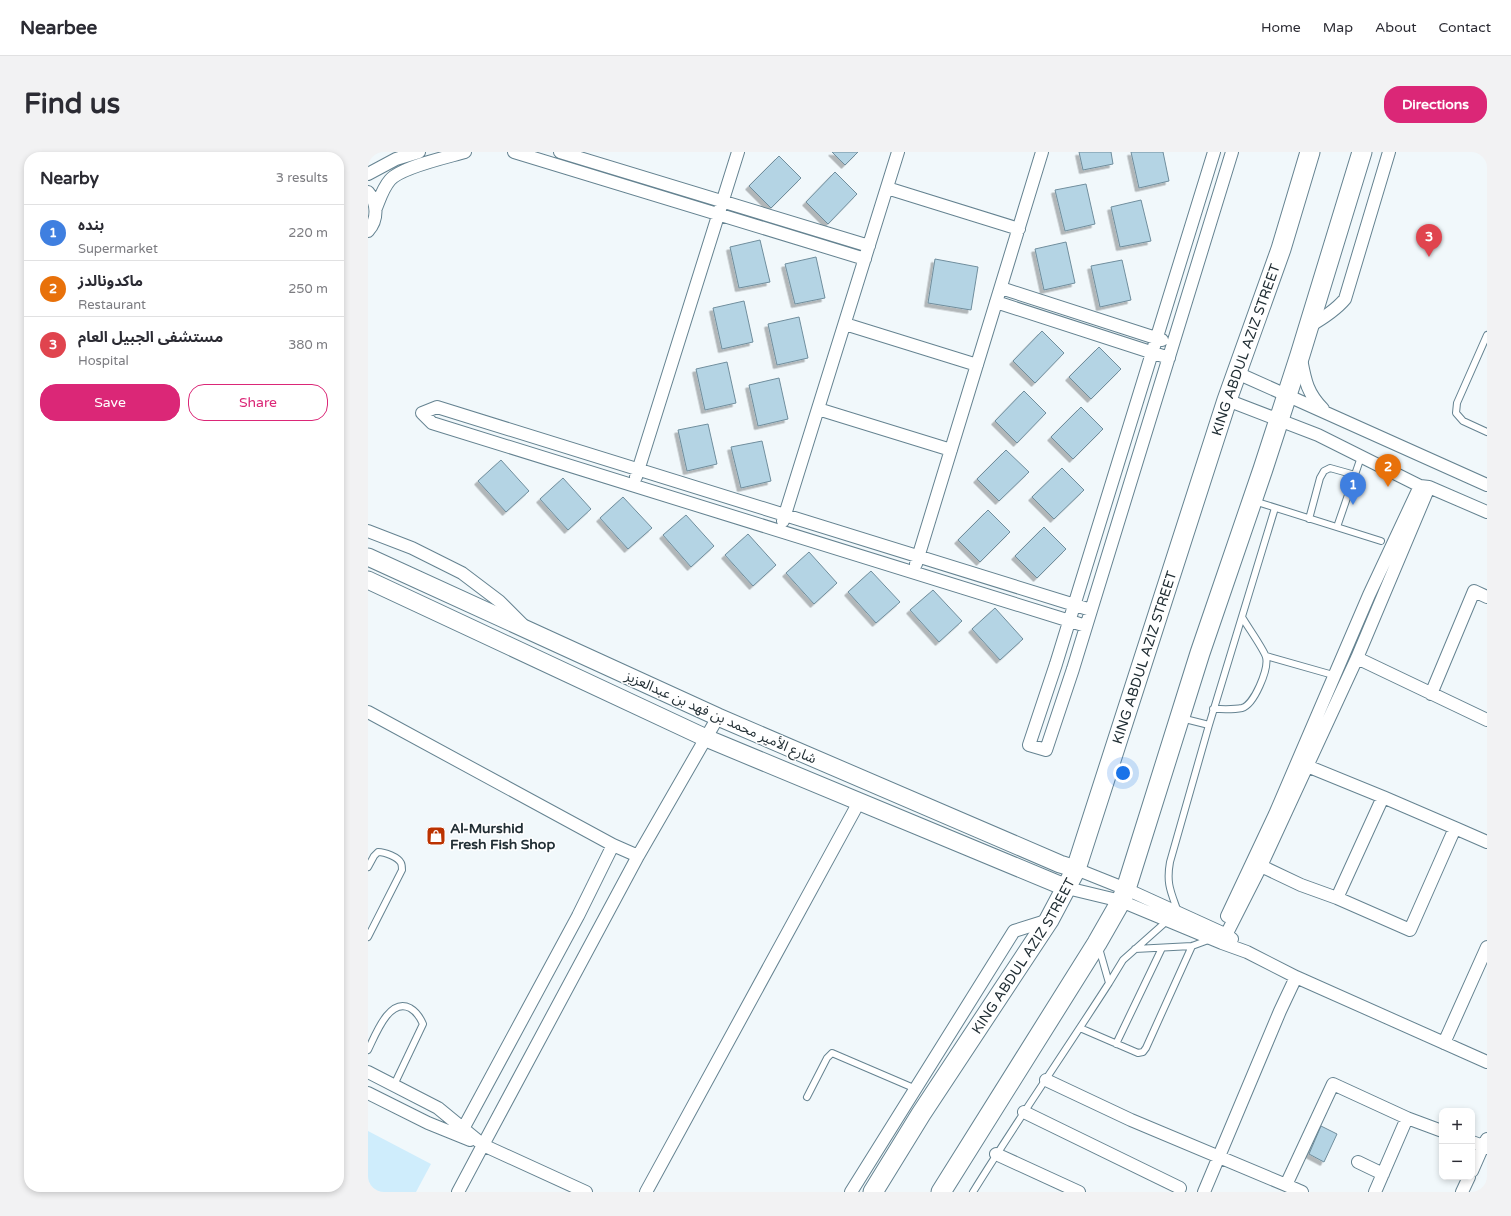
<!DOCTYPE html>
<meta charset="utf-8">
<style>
body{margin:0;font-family:"Varela Round","Noto Sans Arabic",sans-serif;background:#f2f2f3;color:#2b2b33}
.controls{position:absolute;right:12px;bottom:12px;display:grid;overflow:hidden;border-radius:8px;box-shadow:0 2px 6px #0003}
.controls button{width:36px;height:36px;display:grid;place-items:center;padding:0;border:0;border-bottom:1px solid #e1e1e2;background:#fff;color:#2b2b33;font:20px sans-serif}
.you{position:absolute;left:755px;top:621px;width:14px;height:14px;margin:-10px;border:3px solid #fff;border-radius:50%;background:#1a73e8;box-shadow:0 0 0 6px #1a73e833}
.badge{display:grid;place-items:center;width:26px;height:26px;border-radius:50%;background:#db2777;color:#fff;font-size:13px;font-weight:700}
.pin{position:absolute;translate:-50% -33px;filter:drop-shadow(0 1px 2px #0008)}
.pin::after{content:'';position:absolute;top:21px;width:14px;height:12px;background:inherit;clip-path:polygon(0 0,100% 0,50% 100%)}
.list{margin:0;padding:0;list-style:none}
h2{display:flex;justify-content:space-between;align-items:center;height:52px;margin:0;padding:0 16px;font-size:17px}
h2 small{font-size:13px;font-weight:400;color:#7c7c81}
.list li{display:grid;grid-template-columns:26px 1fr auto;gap:12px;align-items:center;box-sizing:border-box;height:56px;padding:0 16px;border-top:1px solid #e1e1e2}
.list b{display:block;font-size:15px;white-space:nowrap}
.list p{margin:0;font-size:13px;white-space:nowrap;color:#7c7c81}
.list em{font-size:13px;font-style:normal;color:#7c7c81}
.actions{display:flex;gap:8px;padding:12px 16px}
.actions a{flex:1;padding:9px 0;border:1px solid #db2777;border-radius:16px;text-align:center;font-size:14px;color:#db2777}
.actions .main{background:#db2777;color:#fff}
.map{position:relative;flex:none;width:1119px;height:1040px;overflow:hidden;border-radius:16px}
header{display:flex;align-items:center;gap:24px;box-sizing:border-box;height:56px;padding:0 20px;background:#fff;border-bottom:1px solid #e1e1e2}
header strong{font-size:19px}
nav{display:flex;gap:22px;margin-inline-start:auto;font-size:14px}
.intro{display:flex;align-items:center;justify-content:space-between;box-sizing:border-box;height:96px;padding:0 24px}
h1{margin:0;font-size:28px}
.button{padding:10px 18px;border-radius:16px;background:#db2777;color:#fff;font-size:14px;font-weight:700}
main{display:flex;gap:24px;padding:0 24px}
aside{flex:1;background:#fff;border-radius:16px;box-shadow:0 2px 6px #0003}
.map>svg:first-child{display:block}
.green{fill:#cfedfc}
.building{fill:#b4d4e4;stroke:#708e9d;filter:url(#shadow)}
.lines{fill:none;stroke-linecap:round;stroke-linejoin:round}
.service-casing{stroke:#658391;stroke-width:8}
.minor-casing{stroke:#658391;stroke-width:14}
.secondary-casing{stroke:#658391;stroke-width:19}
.primary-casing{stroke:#658391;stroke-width:21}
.service{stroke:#fff;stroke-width:6}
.minor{stroke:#fff;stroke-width:12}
.secondary{stroke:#fff;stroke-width:17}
.primary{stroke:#fff;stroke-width:19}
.labels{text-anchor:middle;stroke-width:3;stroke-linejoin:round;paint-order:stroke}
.street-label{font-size:14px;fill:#222f35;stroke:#fff}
.poi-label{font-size:14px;font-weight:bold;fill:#222f35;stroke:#fff;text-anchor:start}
</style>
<header>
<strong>Nearbee</strong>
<nav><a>Home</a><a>Map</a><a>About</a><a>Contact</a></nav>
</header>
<div class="intro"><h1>Find us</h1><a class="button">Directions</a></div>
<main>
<aside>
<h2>Nearby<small>3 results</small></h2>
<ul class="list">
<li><span class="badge" style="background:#3f7fe0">1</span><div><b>بنده</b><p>Supermarket</p></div><em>220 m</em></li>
<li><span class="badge" style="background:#e8710a">2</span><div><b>ماكدونالدز</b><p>Restaurant</p></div><em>250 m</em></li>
<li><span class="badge" style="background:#e0444e">3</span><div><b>مستشفى الجبيل العام</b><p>Hospital</p></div><em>380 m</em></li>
</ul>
<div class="actions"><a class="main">Save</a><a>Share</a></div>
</aside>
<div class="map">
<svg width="1119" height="1040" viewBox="0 0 1119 1040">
<defs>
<filter id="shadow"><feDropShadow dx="-3.5" dy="3.5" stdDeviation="0" flood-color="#0004"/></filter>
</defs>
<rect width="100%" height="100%" fill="#f1f8fb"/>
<path class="green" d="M0,979L63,1012L48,1040H0Z"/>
<path class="building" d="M464,0H490L477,13Z
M711,0H743L745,12L715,18Z
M763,0H795L801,29L771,36Z
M411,4L433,26L403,56L381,34Z
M467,20L489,42L460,72L438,50Z
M718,32L727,72L697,79L687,38Z
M773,48L783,89L752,95L743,55Z
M392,88L402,130L371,136L362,95Z
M698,90L707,131L676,138L667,97Z
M448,105L457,146L427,152L417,112Z
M567,107L610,115L603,158L560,151Z
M754,108L763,148L732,155L723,114Z
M376,149L385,190L354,197L345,156Z
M431,165L440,206L409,213L400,172Z
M674,179L696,201L667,231L645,209Z
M731,195L753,217L723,247L701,225Z
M359,210L368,251L337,258L328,217Z
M411,226L420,267L390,274L381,233Z
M656,239L678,261L649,291L627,269Z
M713,255L735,277L705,307L683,285Z
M340,272L349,312L319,319L310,278Z
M394,289L403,329L373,336L363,295Z
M638,298L661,320L631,349L609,327Z
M133,308L161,339L138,360L110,329Z
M694,316L716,338L686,367L664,345Z
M195,326L223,357L200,378L172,347Z
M255,345L284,376L260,397L232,366Z
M620,358L642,380L612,410L590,388Z
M318,363L346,394L323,415L295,383Z
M676,375L698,397L669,426L647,404Z
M380,382L408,413L385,434L357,403Z
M441,400L469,431L446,452L418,421Z
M503,419L532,450L508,471L480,440Z
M565,438L594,469L571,490L542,458Z
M627,456L655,487L632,508L604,477Z
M953,974L969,982L956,1010L941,1002Z"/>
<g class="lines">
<defs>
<path id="service" d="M1119,183L1089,251L1088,261L1095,269L1119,280
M886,349L1013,389
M941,367L952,326L956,319L962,316L987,323
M969,375L993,305
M898,504L965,523
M845,557C854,557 865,558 874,556C886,553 901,517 898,505C895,496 879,474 874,465
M813,566L841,573
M0,715L6,704L10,700C17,700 30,705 33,711C34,713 34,717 34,718L0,785
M810,760C803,740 798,732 802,710L841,573L907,356
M767,797L824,794L843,787
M741,831L755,808L800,768
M712,876L770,901L775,900L778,896L824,794
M748,892L794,796
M0,898C7,884 21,845 42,856C49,860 52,865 55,872L26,933
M439,945L459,906L464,901L548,937
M605,1040C649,969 696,901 741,831L731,796"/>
<path id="minor" d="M146,0L497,107
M192,0L501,94
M846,0L688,512L661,593L678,598L705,517L864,0
M0,22L28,7L51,0
M519,36L651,77
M0,40C10,51 10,68 0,79
M8,56C12,46 15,36 22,28C33,15 80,5 97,0
M633,136L794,188
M628,150L801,206
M477,172L609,213
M940,175C954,167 967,159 977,147L1021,0
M933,207C937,228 939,241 955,257
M869,221L1119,333
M859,248L950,283L1052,334L1061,335L1119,360
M450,257L583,298
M268,325L370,0
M415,369L530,0
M0,379L44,396L94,421L131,449L154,472
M548,412L674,0
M718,474L64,271L54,261L69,255L723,458
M989,506L1119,568
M1063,542L1106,439L1119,445
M0,560L245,693L270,704
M939,614L1015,645L969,746L1042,778L1087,676L1119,690
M1015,645L1087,676
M893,714L933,733L969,746
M708,717L758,737L859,783L864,787
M699,736L753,749L854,791L879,800L928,825L1119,910
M859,764L907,662L1001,443L1052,334
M854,791L893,714L989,506L1061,335
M1076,891L1119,795
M0,920L70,956L115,993
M678,928L763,968L918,1033
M0,941L60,971L102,988
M656,960L812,1036
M1039,966L1074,979
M95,977L210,764L245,693
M1104,990L1115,994L1119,987
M628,1002L711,1040
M990,1010L1015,1022
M1104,1019L1115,994L1119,996
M90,1040L115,993
M218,1040L115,993L270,704L350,565
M278,1040L491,650
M483,1040L646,779L681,768
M836,1040L912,859L928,825
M934,1040L918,1033L965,932L1039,966L1007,1040
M1094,1040L1101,1025"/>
<path id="secondary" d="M0,405L350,565L692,712L708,717
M0,428L338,586L699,736"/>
<g id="primary">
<path id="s1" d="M505,1040L553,962L681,768L708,717L859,248L913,97L942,0"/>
<path d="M573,1040L729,791L753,749L758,737L832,501L895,317L932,203L994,0"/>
</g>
</defs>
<use href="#service" class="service-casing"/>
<use href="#minor" class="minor-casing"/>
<use href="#secondary" class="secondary-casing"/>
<use href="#primary" class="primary-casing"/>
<use href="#service" class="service"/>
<use href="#minor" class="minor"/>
<use href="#secondary" class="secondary"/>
<use href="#primary" class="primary"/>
</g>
<defs>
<symbol id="shop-square" viewBox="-11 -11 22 22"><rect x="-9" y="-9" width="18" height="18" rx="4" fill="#bb3200" stroke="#fff"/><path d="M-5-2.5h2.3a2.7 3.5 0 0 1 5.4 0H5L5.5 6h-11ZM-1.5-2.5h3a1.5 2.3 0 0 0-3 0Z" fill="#fff"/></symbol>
</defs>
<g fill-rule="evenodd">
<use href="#shop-square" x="57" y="673" width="22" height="22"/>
</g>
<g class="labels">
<g class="street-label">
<text dy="5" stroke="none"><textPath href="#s1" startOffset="928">KING ABDUL AZIZ STREET</textPath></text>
<text dy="5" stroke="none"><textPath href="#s1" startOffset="604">KING ABDUL AZIZ STREET</textPath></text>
<text transform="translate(353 565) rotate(24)" y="5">شارع الأمير محمد بن فهد بن عبدالعزيز</text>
<text dy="5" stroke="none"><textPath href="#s1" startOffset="280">KING ABDUL AZIZ STREET</textPath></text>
</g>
<g class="poi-label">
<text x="82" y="681">Al-Murshid<tspan x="82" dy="16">Fresh Fish Shop</tspan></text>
</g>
</g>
</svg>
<div class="controls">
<button>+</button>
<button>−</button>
</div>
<div class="you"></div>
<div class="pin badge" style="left:985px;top:353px;background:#3f7fe0">1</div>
<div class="pin badge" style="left:1020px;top:335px;background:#e8710a">2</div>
<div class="pin badge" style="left:1061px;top:105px;background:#e0444e">3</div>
</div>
</main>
